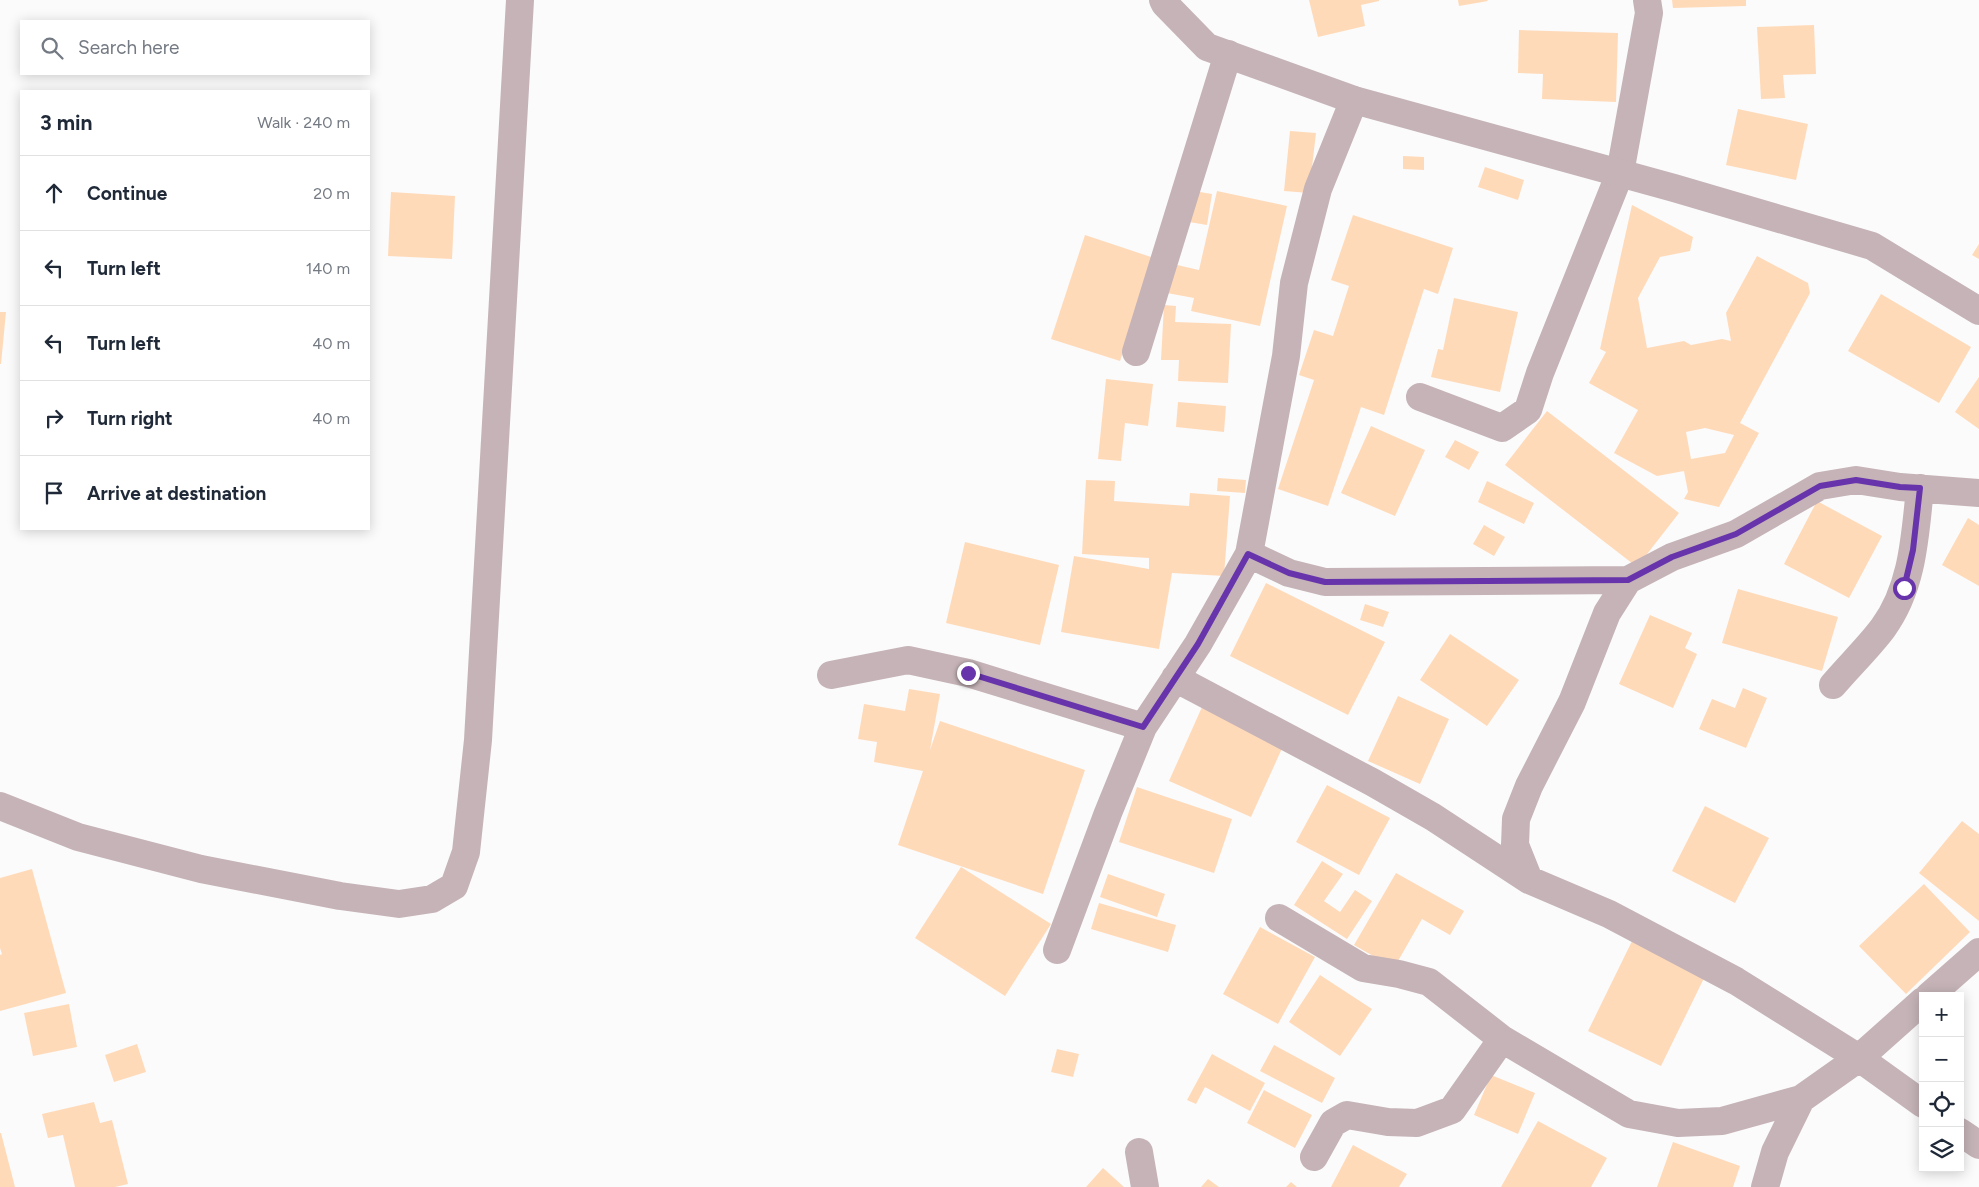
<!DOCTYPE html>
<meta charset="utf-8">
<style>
body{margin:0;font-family:Figtree,sans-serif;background:#f2f2f3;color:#1f2937}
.controls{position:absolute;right:15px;bottom:15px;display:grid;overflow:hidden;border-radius:0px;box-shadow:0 2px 12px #0003}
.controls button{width:45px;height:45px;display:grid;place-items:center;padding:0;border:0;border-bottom:1px solid #e0e1e3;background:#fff;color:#1f2937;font:25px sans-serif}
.stop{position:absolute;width:15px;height:15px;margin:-11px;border:4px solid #6834ab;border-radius:50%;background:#fff}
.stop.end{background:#6834ab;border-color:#fff;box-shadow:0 1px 5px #0008}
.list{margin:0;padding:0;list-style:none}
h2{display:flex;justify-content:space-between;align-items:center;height:65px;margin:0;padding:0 20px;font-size:21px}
h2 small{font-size:16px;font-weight:400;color:#747a83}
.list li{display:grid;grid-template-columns:32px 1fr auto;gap:15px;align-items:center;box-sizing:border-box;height:75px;padding:0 20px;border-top:1px solid #e0e1e3}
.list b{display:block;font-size:19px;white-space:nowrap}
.list em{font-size:16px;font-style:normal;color:#747a83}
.icon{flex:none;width:28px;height:28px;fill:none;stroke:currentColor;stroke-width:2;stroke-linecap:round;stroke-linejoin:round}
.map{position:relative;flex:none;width:1979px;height:1187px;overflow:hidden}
.search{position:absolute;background:#fff;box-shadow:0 2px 12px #0003;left:20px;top:20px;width:350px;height:55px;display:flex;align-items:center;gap:12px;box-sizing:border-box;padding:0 18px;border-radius:0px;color:#747a83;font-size:19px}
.panel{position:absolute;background:#fff;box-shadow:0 2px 12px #0003;left:20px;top:90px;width:350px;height:440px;border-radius:0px}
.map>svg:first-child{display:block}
.building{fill:#ffdab9;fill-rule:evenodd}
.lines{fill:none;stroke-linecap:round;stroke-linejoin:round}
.minor{stroke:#c5b3b7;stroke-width:28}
.tertiary{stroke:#c5b3b7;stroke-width:28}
.route{stroke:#6834ab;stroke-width:6}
</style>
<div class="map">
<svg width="1979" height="1187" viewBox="0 0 1979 1187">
<rect width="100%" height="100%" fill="#fbfbfb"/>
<path class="building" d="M1309,0H1379V1L1361,5L1365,26L1318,37Z
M1458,0H1487L1488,1L1459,6Z
M1672,0H1746V6L1673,8Z
M1814,25L1816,74L1783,75L1785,98L1761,99L1757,27Z
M1519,30L1618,33L1616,102L1542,99L1543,74L1518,73Z
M1738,109L1808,124L1796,180L1726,165Z
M1290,131L1316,133L1309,193L1284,191Z
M1403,156L1424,157V170L1403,169Z
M1485,167L1524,180L1518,200L1478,187Z
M1194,191L1212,194L1207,225L1189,222Z
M1217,191L1287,206L1260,326L1191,311L1194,298L1167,293L1173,264L1199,270Z
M391,192L455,196L452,259L388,256Z
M1632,205L1693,237L1690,251L1660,257L1638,298L1647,348L1684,341L1691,345L1722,339L1731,341L1726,313L1757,256L1808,283L1810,293L1740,423L1759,433L1719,507L1684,499L1688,492L1684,471L1657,476L1614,453L1638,410L1589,383L1606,352L1600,349ZM1705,428L1734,435L1725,453L1691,459L1686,432Z
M1353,215L1453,248L1438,294L1424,289L1384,415L1361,407L1328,506L1278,489L1314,380L1299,375L1314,330L1333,336L1349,286L1331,280Z
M1085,235L1154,258L1120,361L1051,339Z
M1979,244V259L1972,255Z
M1881,294L1971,347L1939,403L1848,351Z
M1454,298L1518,312L1500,392L1431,377L1438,349L1443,350Z
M1164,305L1176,306L1175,322L1231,324L1228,383L1178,381L1179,360H1161Z
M0,312H6L1,364H0Z
M1979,377V429L1955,412Z
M1106,379L1153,384L1148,426L1125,423L1121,461L1098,459Z
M1178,402L1226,406L1224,432L1176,427Z
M1547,411L1679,513L1637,567L1505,465Z
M1371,426L1425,450L1395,516L1341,493Z
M1455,440L1479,452L1469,470L1445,457Z
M1218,478L1246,480L1245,493L1217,491Z
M1086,480L1115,481L1114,501L1189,506L1190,493L1230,496L1224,576L1172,573L1159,649L1061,632L1074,556L1149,569V558L1082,554Z
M1487,481L1534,503L1524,524L1478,502Z
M1817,501L1882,536L1849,598L1784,564Z
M1968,518L1979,525V586L1942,565Z
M1484,525L1505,537L1494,556L1473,544Z
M965,542L1059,565L1040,645L946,623Z
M1266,583L1385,642L1348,715L1230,656Z
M1738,589L1838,617L1822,671L1722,643Z
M1365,604L1389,612L1383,627L1360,620Z
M1650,615L1692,633L1685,648L1697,654L1673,708L1619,684Z
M1450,634L1519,680L1487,726L1420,680Z
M1743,688L1767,698L1746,748L1699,729L1712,699L1735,708Z
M909,689L940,694L930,750L940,721L1085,770L1043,894L898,845L923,771L874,762L877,742L858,739L864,704L905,711Z
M1398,696L1449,719L1420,784L1368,761Z
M1202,707L1284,744L1251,817L1169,781Z
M1327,785L1390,818L1359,875L1296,842Z
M1137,787L1232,819L1214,873L1119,842Z
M1705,806L1769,838L1735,903L1672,871Z
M1962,821L1979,834V921L1919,873Z
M1322,861L1343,874L1324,901L1340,912L1355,890L1372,901L1347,939L1294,905Z
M961,867L1051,924L1005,996L915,938Z
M32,869L66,993L0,1011V955L2,954L0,948V878Z
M1396,873L1464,911L1450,935L1422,919L1394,968L1354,945Z
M1108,874L1165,894L1157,917L1100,897Z
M1924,884L1970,932L1906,994L1859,946Z
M1099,903L1176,925L1168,952L1091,929Z
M1260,927L1315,957L1278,1024L1223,994Z
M1635,935L1708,970L1661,1066L1588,1031Z
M1320,975L1372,1009L1340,1056L1289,1022Z
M69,1004L77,1047L33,1056L24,1013Z
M137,1044L146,1072L114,1082L105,1055Z
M1274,1045L1335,1078L1322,1103L1260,1071Z
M1057,1049L1079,1054L1073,1077L1051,1072Z
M1212,1054L1265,1083L1250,1111L1205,1087L1196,1104L1187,1100Z
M1491,1075L1535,1093L1518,1134L1474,1115Z
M1264,1090L1312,1115L1295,1148L1247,1123Z
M94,1102L100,1123L112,1120L128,1184L115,1187H75L63,1135L48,1138L42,1114Z
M1538,1121L1607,1158L1591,1187H1501Z
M0,1133H1L15,1187H0Z
M1673,1142L1740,1166L1733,1187H1657Z
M1353,1145L1407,1174L1399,1187H1331Z
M1103,1168L1124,1187H1086Z
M1208,1179L1219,1187H1201Z
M1291,1182L1297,1187H1286Z"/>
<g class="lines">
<path class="minor" d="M1136,352L1228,54
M1420,397L1502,428L1528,410L1540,373L1620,173L1649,13L1647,0
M1249,554L1289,573L1325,582L1628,580
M831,675L908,660L968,673L1143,727
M1175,678L1372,782L1433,817L1529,880
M1833,685C1849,666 1868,648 1883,628C1913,587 1915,536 1920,488
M0,806L78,837L201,869L340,896L399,904L432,899L454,886L466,852L478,740L520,0
M1279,918L1363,968L1399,974L1429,982L1502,1039L1629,1114L1678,1123L1722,1121L1801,1099
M1057,950L1108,813L1143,727L1198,644L1249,554L1286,356L1294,283L1318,189L1354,100
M1929,996L1979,952
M1923,1104L1859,1058L1736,981L1609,914L1529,880L1515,845L1516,819L1529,786L1572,702L1607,613L1628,580L1672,557L1736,534L1820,486L1856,480L1900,487L1979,493
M1960,1132L1979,1145
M1139,1152L1145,1187
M1314,1157L1333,1123L1347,1115L1388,1122L1417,1123L1452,1110L1502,1039
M1765,1187L1775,1152L1801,1099L1859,1058L1923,1001"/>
<path class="tertiary" d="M1163,0L1165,4L1207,47L1354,100L1674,188L1872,246L1979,311"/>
</g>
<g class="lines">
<path class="route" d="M968,673L1143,727L1198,644L1248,554L1289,573L1325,582L1628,580L1672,557L1736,534L1820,486L1856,480L1900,487L1920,488L1913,550L1904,588"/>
</g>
</svg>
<div class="controls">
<button>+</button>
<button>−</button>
<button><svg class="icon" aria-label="locate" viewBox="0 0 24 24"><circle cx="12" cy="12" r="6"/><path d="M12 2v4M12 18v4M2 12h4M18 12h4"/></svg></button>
<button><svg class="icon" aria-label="layers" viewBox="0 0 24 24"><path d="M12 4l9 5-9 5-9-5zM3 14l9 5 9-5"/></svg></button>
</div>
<div class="stop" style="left:1904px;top:588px"></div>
<div class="stop end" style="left:968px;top:673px"></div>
<div class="search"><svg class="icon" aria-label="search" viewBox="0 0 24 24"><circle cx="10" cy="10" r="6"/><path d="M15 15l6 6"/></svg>Search here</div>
<section class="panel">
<h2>3 min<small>Walk · 240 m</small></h2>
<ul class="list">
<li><svg class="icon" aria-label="ahead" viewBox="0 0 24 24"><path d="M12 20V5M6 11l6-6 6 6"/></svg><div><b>Continue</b></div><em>20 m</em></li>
<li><svg class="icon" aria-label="left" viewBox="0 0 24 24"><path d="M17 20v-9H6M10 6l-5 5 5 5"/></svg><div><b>Turn left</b></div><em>140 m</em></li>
<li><svg class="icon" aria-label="left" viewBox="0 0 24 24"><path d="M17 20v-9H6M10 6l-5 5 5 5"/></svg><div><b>Turn left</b></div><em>40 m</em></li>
<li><svg class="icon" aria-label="right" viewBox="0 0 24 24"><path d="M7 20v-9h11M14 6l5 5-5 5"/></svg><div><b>Turn right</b></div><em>40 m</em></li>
<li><svg class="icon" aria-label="arrive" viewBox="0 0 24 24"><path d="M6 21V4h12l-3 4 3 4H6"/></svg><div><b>Arrive at destination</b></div></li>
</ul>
</section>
</div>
